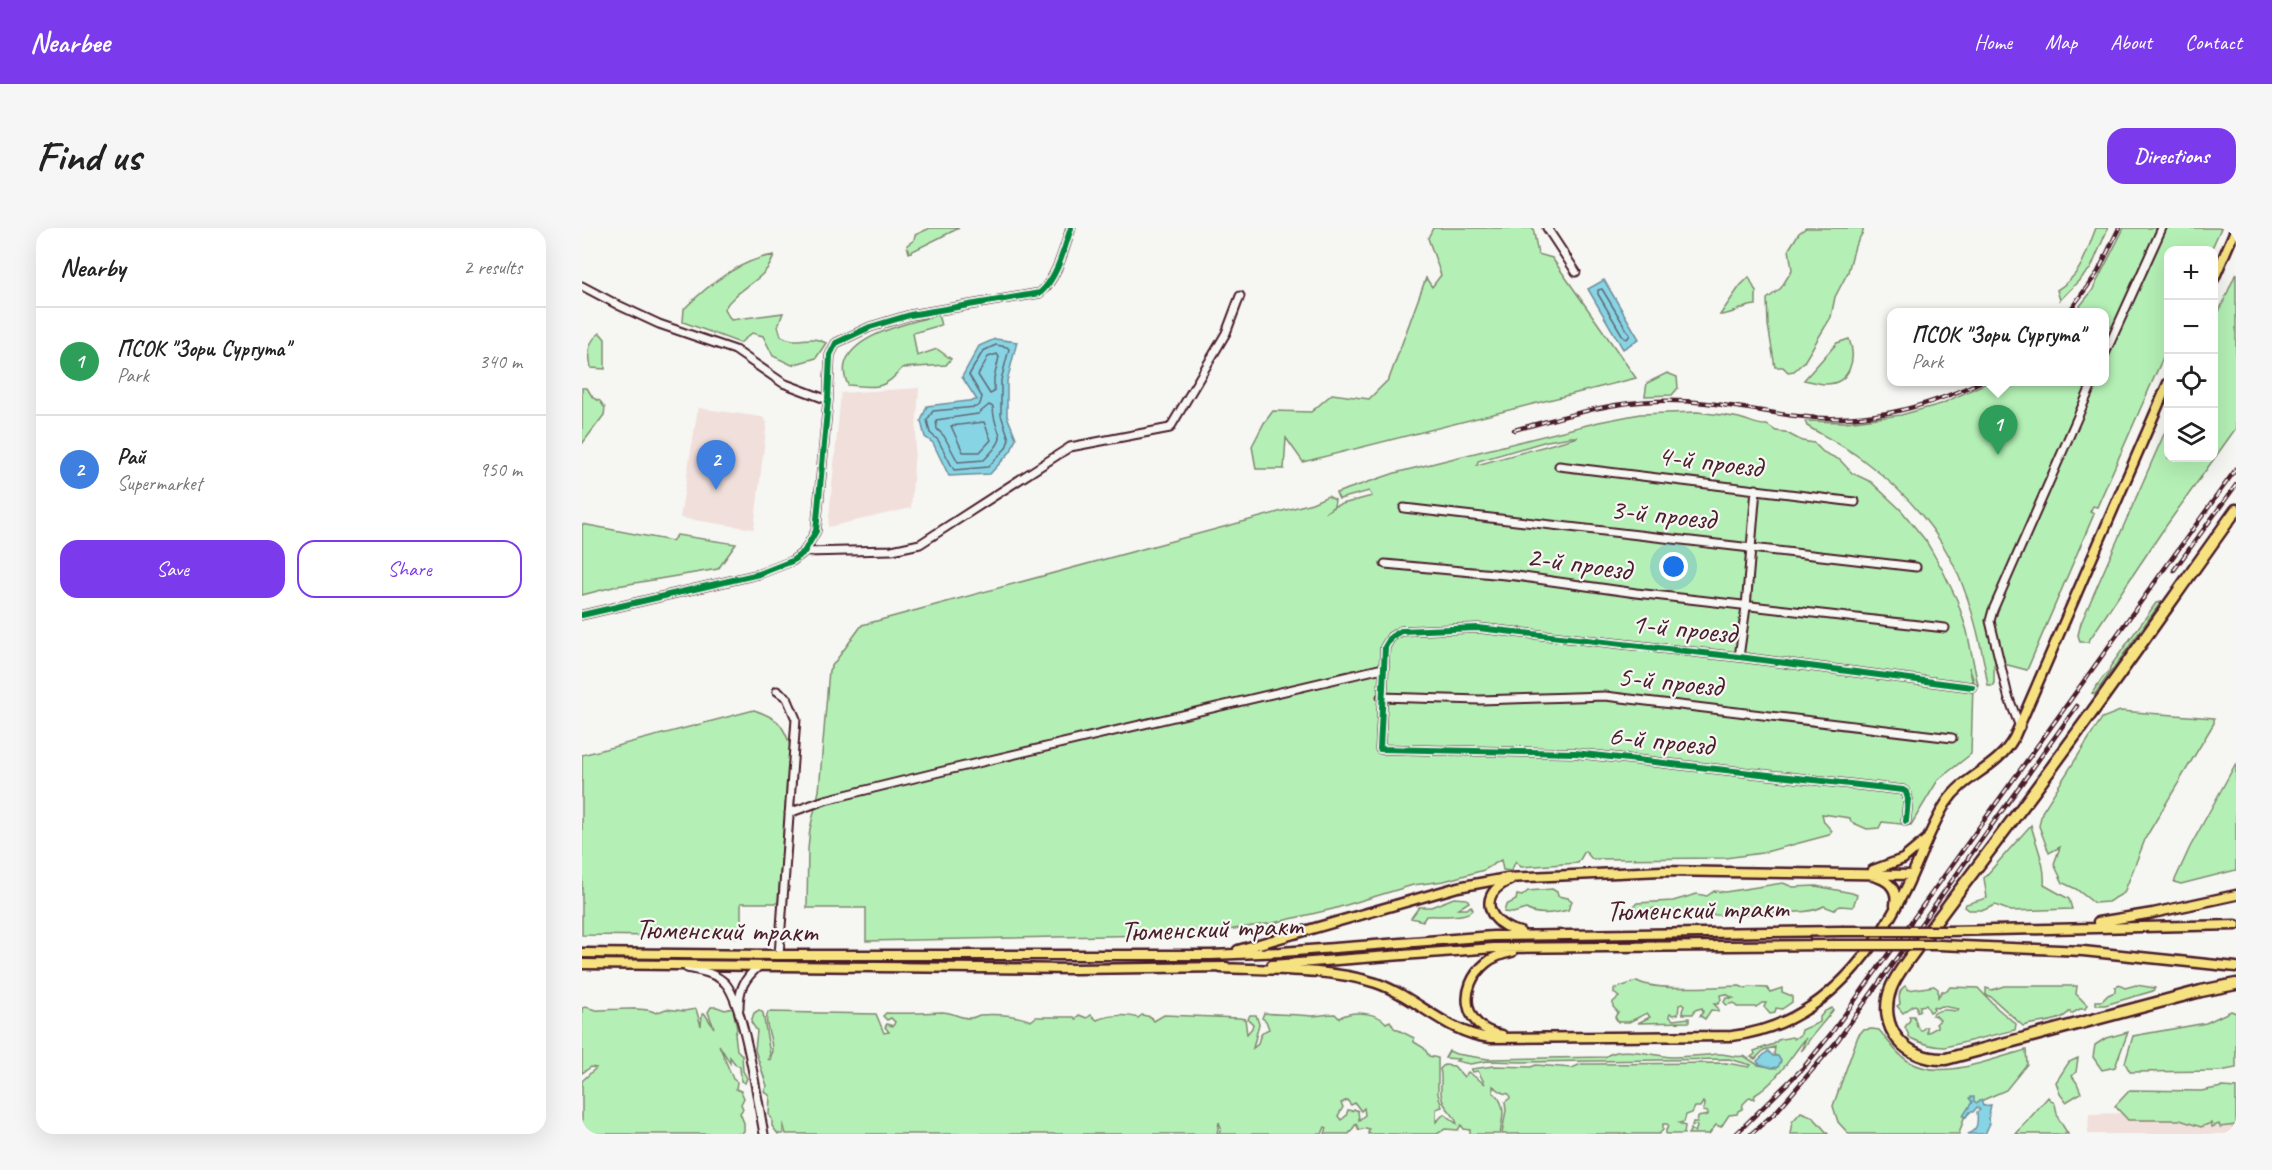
<!DOCTYPE html>
<meta charset="utf-8">
<style>
body{margin:0;font-family:Caveat,sans-serif;background:#f6f6f6;color:#222}
.controls{position:absolute;right:18px;top:18px;display:grid;overflow:hidden;border-radius:12px;box-shadow:0 6px 24px #0002}
.controls button{width:54px;height:54px;display:grid;place-items:center;padding:0;border:0;border-bottom:2px solid #e0e0e0;background:#fff;color:#222;font:30px sans-serif}
.you{position:absolute;left:1092px;top:339px;width:21px;height:21px;margin:-15px;border:4px solid #fff;border-radius:50%;background:#1a73e8;box-shadow:0 0 0 9px #1a73e833}
.badge{display:grid;place-items:center;width:39px;height:39px;border-radius:50%;background:#7c3aed;color:#fff;font-size:20px;font-weight:700}
.pin{position:absolute;translate:-50% -50px;filter:drop-shadow(0 2px 3px #0008)}
.pin::after{content:'';position:absolute;top:32px;width:21px;height:18px;background:inherit;clip-path:polygon(0 0,100% 0,50% 100%)}
.popup{position:absolute;left:1305px;top:80px;width:222px;height:78px;box-sizing:border-box;display:grid;place-content:center;border-radius:12px;background:#fff;filter:drop-shadow(0 2px 4px #0005);font-size:20px;white-space:nowrap;color:#767676}
.popup b{font-size:22px;color:#222}
.popup::after{content:'';position:absolute;left:50%;top:100%;margin-left:-12px;border:12px solid transparent;border-top-color:#fff}
.list{margin:0;padding:0;list-style:none}
h2{display:flex;justify-content:space-between;align-items:center;height:78px;margin:0;padding:0 24px;font-size:26px}
h2 small{font-size:20px;font-weight:400;color:#767676}
.list li{display:grid;grid-template-columns:39px 1fr auto;gap:18px;align-items:center;box-sizing:border-box;height:108px;padding:0 24px;border-top:2px solid #e0e0e0}
.list b{display:block;font-size:22px;white-space:nowrap}
.list p{margin:0;font-size:20px;white-space:nowrap;color:#767676}
.list em{font-size:20px;font-style:normal;color:#767676}
.actions{display:flex;gap:12px;padding:18px 24px}
.actions a{flex:1;padding:14px 0;border:2px solid #7c3aed;border-radius:18px;text-align:center;font-size:21px;color:#7c3aed}
.actions .main{background:#7c3aed;color:#fff}
.icon{flex:none;width:33px;height:33px;fill:none;stroke:currentColor;stroke-width:2;stroke-linecap:round;stroke-linejoin:round}
.map{position:relative;flex:none;width:1654px;height:906px;overflow:hidden;border-radius:18px}
header{display:flex;align-items:center;gap:36px;box-sizing:border-box;height:84px;padding:0 30px;background:#7c3aed;color:#fff}
header strong{font-size:28px}
nav{display:flex;gap:33px;margin-inline-start:auto;font-size:21px}
.intro{display:flex;align-items:center;justify-content:space-between;box-sizing:border-box;height:144px;padding:0 36px}
h1{margin:0;font-size:42px}
.button{padding:15px 27px;border-radius:18px;background:#7c3aed;color:#fff;font-size:21px;font-weight:700}
main{display:flex;gap:36px;padding:0 36px}
aside{flex:1;background:#fff;border-radius:18px;box-shadow:0 6px 24px #0002}
.map>svg:first-child{display:block}
.built{fill:#f1dfdb}
.green{fill:#b4f0b5;stroke:#7f8870;stroke-width:1.5;fill-rule:evenodd}
.water{fill:#87d5e4;stroke:#6f8c9a;stroke-width:1.5}
.lines{fill:none;stroke-linecap:round;stroke-linejoin:round}
.shore{stroke:#626875;stroke-width:1.5}
.minor-casing{stroke:#4a1f2b;stroke-width:11}
.major-casing{stroke:#4a1f2b;stroke-width:13}
.highway-casing{stroke:#4a1f2b;stroke-width:15}
.minor{stroke:#f6f6f2;stroke-width:7}
.major{stroke:#f7e281;stroke-width:8}
.highway{stroke:#f7e281;stroke-width:10}
.rail-casing{stroke:#4a1f2b;stroke-width:4.5}
.rail{stroke:#f6f6f2;stroke-width:2;stroke-dasharray:7;stroke-linecap:butt}
.major-bridge-casing{stroke:#4a1f2b;stroke-width:13;stroke-linecap:butt}
.major-bridge{stroke:#f7e281;stroke-width:8}
.cycleway-casing{stroke:#f6f6f2;stroke-width:10}
.cycleway{stroke:#00873e;stroke-width:6}
.labels{text-anchor:middle;stroke-width:4.5;stroke-linejoin:round;paint-order:stroke}
.street-label{font-size:30px;fill:#4a1f2b;stroke:#f6f6f2}
</style>
<header>
<strong>Nearbee</strong>
<nav><a>Home</a><a>Map</a><a>About</a><a>Contact</a></nav>
</header>
<div class="intro"><h1>Find us</h1><a class="button">Directions</a></div>
<main>
<aside>
<h2>Nearby<small>2 results</small></h2>
<ul class="list">
<li><span class="badge" style="background:#2e9e5b">1</span><div><b>ПСОК &quot;Зори Сургута&quot;</b><p>Park</p></div><em>340 m</em></li>
<li><span class="badge" style="background:#3f7fe0">2</span><div><b>Рай</b><p>Supermarket</p></div><em>950 m</em></li>
</ul>
<div class="actions"><a class="main">Save</a><a>Share</a></div>
</aside>
<div class="map">
<svg width="1654" height="906" viewBox="0 0 1654 906">
<rect width="100%" height="100%" fill="#f6f6f2"/>
<filter id="ink" filterUnits="userSpaceOnUse"><feTurbulence type="fractalNoise" baseFrequency=".0167" numOctaves="2"/><feDisplacementMap in="SourceGraphic" scale="12" xChannelSelector="R" yChannelSelector="G"/><feConvolveMatrix kernelMatrix="1 2 1 2 8 2 1 2 1" color-interpolation-filters="sRGB"/></filter>
<g filter="url(#ink)">
<path class="built" d="M337,160L329,280L246,299L259,165Z
M116,180L180,189L185,194L172,301L98,290Z
M1654,882V906H1506L1507,886Z"/>
<path class="green" d="M348,0H377L327,25L325,17L332,12L333,7Z
M851,0H951L956,26L970,30L1054,150L721,234L704,210L702,241H674L670,218L682,195L691,183L729,184L750,166L787,171L807,151L844,50L850,59L859,47L846,10Z
M1224,0H1281V4L1273,18L1266,44L1253,69L1249,89L1222,134L1212,143L1206,144L1201,139H1193L1186,97L1185,71L1199,60L1210,42L1207,21L1217,5Z
M1514,0H1526L1509,40L1478,72L1475,62C1501,45 1503,27 1514,0Z
M1542,0H1639L1629,22H1586V118L1515,279L1511,278L1508,284L1512,286L1445,442L1422,436L1412,437V458H1406C1391,359 1363,293 1281,232C1264,219 1244,209 1225,198L1223,193L1264,194L1319,187L1359,176L1406,154H1522V85L1493,84L1510,63Z
M192,27C185,53 155,59 142,81L149,92L201,85L196,98L199,108C217,118 225,105 244,115L234,130L210,137L191,128L181,108L170,105L158,115L101,94L102,81C126,57 158,32 192,27Z
M1654,45V200L1579,305L1506,414H1498L1496,407L1499,395L1586,197V230H1632V95Z
M1167,49L1174,64V77C1158,78 1154,86 1138,87L1158,58Z
M356,87L359,97L331,105L335,128L355,121L369,131L364,137L320,140C302,163 293,159 266,157C244,111 326,95 356,87Z
M18,105L23,111V141L9,140C7,125 4,115 18,105Z
M1267,111C1275,131 1268,157 1242,156C1235,155 1228,153 1222,152L1255,115Z
M1085,145L1095,149L1096,160L1090,167L1063,168L1065,155Z
M0,160H5L11,170L18,173L23,180L22,187L0,216Z
M1115,184C1129,186 1143,187 1157,190C1166,192 1176,198 1185,197L1194,203L1203,204L1220,213L1232,215L1241,224L1258,232L1270,245L1289,254L1319,282L1344,313L1360,341L1375,372L1385,403L1396,457H1393L1387,439L1391,455L1389,526L1356,552L1329,597L1300,594L1297,600L1285,601L1269,594L1268,590L1240,586L1242,594L1250,603L1247,607L1180,625L1143,630L1010,631L1003,623L996,635L939,639L934,633L929,643L921,642L919,632L902,642L862,653L831,657L751,681L691,695L619,706L284,713V680H225L226,621L228,601L237,563L247,442L280,397L730,275L746,268L753,272L752,278L743,285L753,278L790,268L787,263L757,271L754,265L813,245L1017,194L1058,186ZM989,209H996L895,237L896,233L965,213Z
M0,296L90,313L95,307L154,316L136,341L35,358L0,367Z
M1579,374L1513,466L1510,465L1521,449L1527,444L1528,439L1574,375Z
M172,482C195,490 200,494 208,517L196,675H159V709L0,707V527Z
M1538,483L1632,490V495L1564,609L1542,665L1526,674L1512,675L1494,661L1481,655L1472,636L1478,619L1467,625L1457,598L1460,584L1520,490Z
M1654,535V642L1599,656L1592,654L1608,619Z
M1449,597C1454,617 1464,637 1462,657L1487,671L1490,681L1429,683L1413,677L1402,682H1387L1383,679L1384,676L1405,670L1402,650Z
M1201,655L1211,659L1234,658L1270,665L1275,667L1271,679L1258,678L1252,682L1242,678C1226,687 1201,683 1184,685L1180,682C1171,690 1129,689 1120,683L1117,687L1109,683L1097,686L1095,683L1088,682L1083,685L1075,684L1072,680L1062,685L1055,684L1052,678L1055,675L1091,673L1115,666L1125,668L1132,663L1143,664Z
M970,661L975,664L976,668L986,670L990,673L986,682C974,685 955,688 944,681L931,685L922,684L924,677L934,672L935,667L940,668L946,663Z
M872,670L885,671L887,674L876,681H885L889,678L891,682C880,691 857,687 844,688L841,693L829,690L837,679H849Z
M1055,753C1073,764 1135,758 1158,758L1164,761L1167,759L1185,760L1188,764L1200,760V764L1210,768V774L1200,781L1194,780L1193,785L1188,786L1182,779L1184,775H1180L1174,779H1155L1152,775L1144,777L1142,774L1144,770H1151L1144,766L1138,767L1139,772L1136,776H1132L1136,780V783L1129,782L1123,791L1118,788L1121,784L1120,780L1113,782L1111,786H1101L1100,783L1102,778L1100,776L1097,777L1096,786L1091,787L1088,785L1087,788L1091,792L1107,790V794L1056,795L1068,789L1065,785L1047,794H1036L1033,789L1036,784L1031,779V774L1037,769L1032,765V761Z
M1537,757L1543,760L1554,757L1573,760L1571,763L1523,777H1514V773H1520L1526,767L1533,764V759Z
M1323,758L1327,762L1352,758L1356,761V769L1360,763H1365L1368,759L1396,760L1416,781L1434,796L1433,802L1363,819C1352,819 1339,815 1328,810L1323,799L1328,792L1327,788H1332L1335,798L1339,803L1343,799H1345V805L1356,799L1354,796L1358,792L1354,788L1350,787C1357,780 1366,782 1376,783L1377,781L1360,778L1355,780L1351,779L1352,782L1348,784L1344,777L1338,778V782L1335,784V778L1332,777L1321,785L1315,778L1318,776C1317,769 1316,763 1323,758Z
M1422,758H1495L1494,766L1505,777L1503,781H1498L1489,786L1488,783C1477,796 1456,793 1441,798L1409,769L1404,767V760L1410,762Z
M4,779C8,780 14,783 18,782C29,782 65,778 74,785L84,781L102,783L114,781L119,798L120,786H123L132,800L126,784L129,779H135L143,782L151,780L155,801L153,806L155,822L160,827L161,843L165,850L163,855L159,853L158,838L154,837L148,829V835L137,817L151,851L155,854L154,861L159,863L162,870L159,876L161,881L158,885L162,895V903L159,906H0V853L14,840L9,839L0,845V780Z
M1250,780L1251,782C1241,796 1230,806 1222,820L1219,823L1224,810C1208,829 1195,854 1173,867L1172,871L1168,869L1161,876L1160,881L1156,883L1155,886L1147,887L1139,899L1134,897L1127,906H1106L1109,901L1113,904L1115,899L1114,897L1110,898L1111,894H1115L1116,889L1126,887V884L1121,883L1123,877L1121,874L1118,879H1113L1110,885L1104,887L1102,894L1097,895L1103,898L1102,906H1084V902L1087,898L1085,896H1081V902L1077,906H920L924,882L923,874L928,870L927,866L921,865L911,858V864C925,876 921,889 918,906H888V902L882,901L879,897L876,902L863,901L855,906H786L787,901L784,900L777,902L774,896L767,906H743L745,900L743,899L740,906H637L639,900L637,894L635,906H204L201,895V906H196L190,898V891L187,887L188,868L182,863L185,858L173,822L175,803L169,794L172,785L177,782L181,785L188,826L186,831L188,832C195,815 180,797 186,784L294,786L302,805L307,804L303,799L305,796L311,798L313,794L309,790L305,792L301,788L304,785C323,786 343,785 360,784C370,784 380,791 388,790C392,790 394,788 398,787C414,786 434,787 449,793L454,789H492L494,791L497,787L505,790L509,787L515,792C525,787 545,786 556,790L560,787L569,789L572,793L582,787L657,790L663,791L665,806L670,800L671,796L666,791L668,787H674L677,796L671,820L676,816C677,809 680,803 687,801L684,793L680,790L682,785C698,787 714,786 729,788C736,788 745,786 753,786L757,790C770,782 795,784 804,795L808,793L812,800L832,810V814L842,820L847,828L856,830V866L860,879L854,881V894L862,886L875,896C873,885 863,882 860,871C857,861 861,851 858,841L862,837L872,838L882,849L886,844L903,856L896,843L891,844L889,841L912,838L949,839L954,837L990,840L999,836H1013L1144,835L1167,839L1169,837L1147,831L941,834L906,833L888,836L874,833L877,831L863,830L867,823L874,826L906,831L1023,829C1039,816 1074,829 1092,829C1106,828 1120,828 1134,826C1144,825 1152,830 1162,828L1176,837L1195,840L1198,833L1192,826L1193,819L1182,822L1173,831L1169,829L1173,826L1172,823L1192,816L1196,812L1210,809L1212,811L1219,806L1220,802L1238,794V789L1243,783ZM765,872L769,877L773,875L779,883L782,880L783,887L777,892L776,883L772,881L770,883L766,882L764,888L759,892L756,888L761,879L759,875Z
M1649,783L1654,785V840L1638,843L1548,844L1543,835L1551,808L1624,795Z
M1290,801L1297,802C1306,812 1313,825 1326,833C1360,854 1408,831 1444,822L1445,836L1424,862L1401,872L1382,890L1377,906H1267L1256,894L1251,878L1276,808L1281,802Z
M1546,804L1533,839L1520,842L1511,829L1513,817L1524,810Z
M1496,830L1494,844L1490,848L1495,855L1499,865L1484,874L1478,866L1474,854L1487,834Z
M1640,859L1654,860V897L1638,899L1637,896L1630,899L1629,895L1619,899L1598,892H1546L1533,878L1548,862L1619,863Z
M1466,869L1473,876L1476,890L1486,906H1434Z
M1219,884L1231,889L1246,906H1208L1210,894Z"/>
<path class="water" d="M1022,52L1057,111L1041,121L1006,61Z
M413,111L435,114L425,153V188L434,210L429,223L408,246L367,248L351,215L343,209L339,193L345,178L395,172L380,149L397,118Z
M1186,823L1191,828H1196L1199,833L1196,839L1190,840L1177,836L1175,833Z
M1389,869H1392V873L1395,875L1399,872L1401,878L1409,877L1406,891L1408,895L1403,906H1385C1396,902 1396,895 1395,884L1398,882L1395,879L1391,884H1387L1384,889L1381,888L1390,874L1387,870Z"/>
<g class="lines">
<path class="shore" d="M1020,61L1048,107L1045,111L1042,110L1016,66V62Z
M414,117L425,119L427,121L419,152V187L427,211L424,220L406,239L372,242L356,212L348,205L345,192L351,183L394,179L398,176L400,169L387,147L401,123Z
M415,126L417,129L412,150V164L408,166L396,147L406,129Z
M407,177L411,179C412,211 431,203 402,232L376,234L362,208L355,201L354,192L396,186Z
M402,194L409,212L398,224H381L369,198Z"/>
<defs>
<path id="minor" d="M965,0L994,44
M0,58L36,77L77,96L153,122L201,155L246,172
M1522,128L1580,0
M977,238L1273,274
M822,280L1334,339
M222,324L310,322L338,316L488,219L588,200L644,105L658,68
M803,336L934,348L1054,365L1363,400
M0,387L177,346L210,333L222,324L234,303L246,172L248,127L254,115L288,99L328,87L458,65C475,50 482,21 489,0
M1157,429L1164,379L1174,261
M195,463L205,470L214,491L197,727
M799,469L898,472L1023,468L1370,510
M1438,499L1426,468L1408,393L1411,382L1511,154
M207,585L243,572L353,545L801,440
M1324,593L1326,571L1324,564L1321,562L993,525L798,521L803,419L809,409L819,403L896,400L1157,429L1390,459
M105,740C119,743 133,745 143,755C162,775 176,875 182,906
M157,780C157,761 162,751 176,739"/>
<path id="major" d="M1632,51L1654,0
M1291,642L1321,631L1344,612
M1291,648C1306,652 1316,660 1313,677
M928,652C893,667 907,697 938,704
M1516,694L1571,685L1654,667
M1366,703L1654,697
M1357,717L1501,723L1654,739
M656,722L876,659L925,650L1080,643L1330,647
M0,725L197,727H629L700,724L911,708L1260,703
M0,736L492,741L644,739
M690,737L912,720L1251,717
M639,740C688,742 747,740 794,755C835,769 864,805 908,810L1150,808C1234,798 1287,734 1323,662C1337,634 1347,602 1364,575C1383,546 1414,542 1432,510L1586,155
M920,807C880,800 875,759 904,735C911,729 920,726 930,724"/>
<path id="highway" d="M1654,282C1578,388 1505,495 1426,598C1397,637 1367,675 1339,714C1329,729 1315,744 1309,760C1294,800 1324,833 1364,831L1619,763L1654,756"/>
</defs>
<use href="#minor" class="minor-casing"/>
<use href="#major" class="major-casing"/>
<use href="#highway" class="highway-casing"/>
<use href="#minor" class="minor"/>
<use href="#major" class="major"/>
<use href="#highway" class="highway"/>
<defs>
<path id="rail" d="M1486,85L1516,44L1537,0
M932,202C978,190 1026,174 1074,173C1121,171 1167,182 1214,188C1281,196 1338,182 1398,154
M1592,342L1654,257
M1154,906L1222,839L1248,807L1654,241
M1169,906L1194,884L1256,812L1495,478"/>
</defs>
<use href="#rail" class="rail-casing"/>
<use href="#rail" class="rail"/>
<defs>
<path id="major-bridge" d="M1260,703H1366
M1251,717H1357"/>
</defs>
<use href="#major-bridge" class="major-bridge-casing"/>
<use href="#major-bridge" class="major-bridge"/>
<defs>
<path id="cycleway" d="M0,387L177,346L210,333L222,324L234,303L246,172L248,127L254,115L288,99L328,87L458,65C475,50 482,21 489,0
M1324,593L1326,571L1324,564L1321,562L993,525L798,521L803,419L809,409L819,403L896,400L1157,429L1390,459"/>
</defs>
<use href="#cycleway" class="cycleway-casing"/>
<use href="#cycleway" class="cycleway"/>
</g>
</g>
<g class="labels">
<g class="street-label">
<text transform="translate(1128 233) rotate(7)" y="10">4-й проезд</text>
<text transform="translate(1081 286) rotate(6)" y="10">3-й проезд</text>
<text transform="translate(997 335) rotate(8)" y="10">2-й проезд</text>
<text transform="translate(1102 400) rotate(6)" y="10">1-й проезд</text>
<text transform="translate(1088 453) rotate(6)" y="10">5-й проезд</text>
<text transform="translate(1079 512) rotate(6)" y="10">6-й проезд</text>
<text transform="translate(1115 681) rotate(-1)" y="10">Тюменский тракт</text>
<text transform="translate(629 700) rotate(-2)" y="10">Тюменский тракт</text>
<text transform="translate(144 702) rotate(1)" y="10">Тюменский тракт</text>
</g>
</g>
</svg>
<div class="controls">
<button>+</button>
<button>−</button>
<button><svg class="icon" aria-label="locate" viewBox="0 0 24 24"><circle cx="12" cy="12" r="6"/><path d="M12 2v4M12 18v4M2 12h4M18 12h4"/></svg></button>
<button><svg class="icon" aria-label="layers" viewBox="0 0 24 24"><path d="M12 4l9 5-9 5-9-5zM3 14l9 5 9-5"/></svg></button>
</div>
<div class="you"></div>
<div class="pin badge" style="left:1416px;top:227px;background:#2e9e5b">1</div>
<div class="popup"><b>ПСОК &quot;Зори Сургута&quot;</b>Park</div>
<div class="pin badge" style="left:134px;top:262px;background:#3f7fe0">2</div>
</div>
</main>
